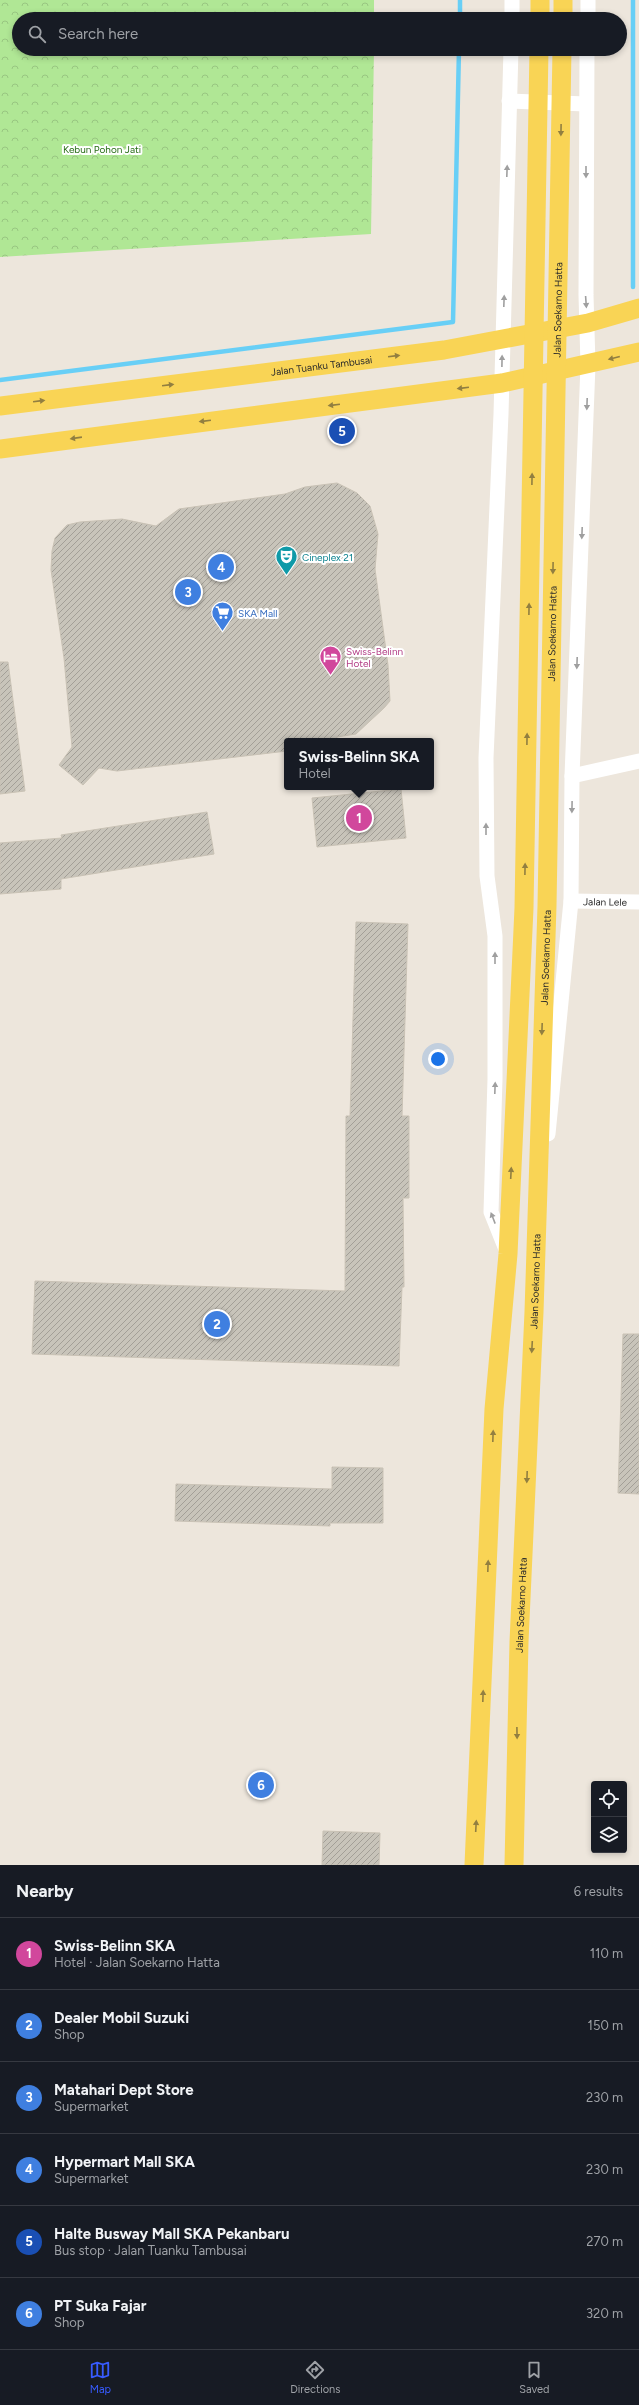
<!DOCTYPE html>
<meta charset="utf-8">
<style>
body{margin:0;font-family:Figtree,sans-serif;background:#242831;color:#f1f3f6}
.controls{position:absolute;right:12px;bottom:12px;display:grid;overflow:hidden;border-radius:4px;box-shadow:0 2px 6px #0003}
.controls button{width:36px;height:36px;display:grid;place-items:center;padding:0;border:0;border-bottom:1px solid #363941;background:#171b24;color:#f1f3f6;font:20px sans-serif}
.you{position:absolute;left:438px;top:1059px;width:14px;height:14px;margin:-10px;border:3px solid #fff;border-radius:50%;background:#1a73e8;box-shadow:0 0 0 6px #1a73e833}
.badge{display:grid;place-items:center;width:26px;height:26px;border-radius:50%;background:#375bff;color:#fff;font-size:13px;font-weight:700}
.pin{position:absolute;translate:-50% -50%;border:2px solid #fff;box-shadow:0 1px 4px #0006}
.popup{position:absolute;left:284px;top:738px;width:150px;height:52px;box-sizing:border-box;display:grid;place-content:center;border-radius:4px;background:#171b24;filter:drop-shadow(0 1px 3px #0005);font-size:13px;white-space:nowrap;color:#9ea1a6}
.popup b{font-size:15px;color:#f1f3f6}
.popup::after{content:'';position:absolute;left:50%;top:100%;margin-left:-8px;border:8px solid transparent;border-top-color:#171b24}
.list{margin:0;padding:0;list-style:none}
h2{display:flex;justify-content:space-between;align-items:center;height:52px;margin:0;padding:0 16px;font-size:17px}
h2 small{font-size:13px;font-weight:400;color:#9ea1a6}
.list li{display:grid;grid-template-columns:26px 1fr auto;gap:12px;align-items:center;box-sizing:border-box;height:72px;padding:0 16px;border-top:1px solid #363941}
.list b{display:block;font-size:15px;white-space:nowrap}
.list p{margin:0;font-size:13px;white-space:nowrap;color:#9ea1a6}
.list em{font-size:13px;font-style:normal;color:#9ea1a6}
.icon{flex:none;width:22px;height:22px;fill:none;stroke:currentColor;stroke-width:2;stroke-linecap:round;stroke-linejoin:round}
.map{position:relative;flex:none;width:639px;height:1865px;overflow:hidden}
.search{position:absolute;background:#171b24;box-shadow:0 2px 6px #0003;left:12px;right:12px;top:12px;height:44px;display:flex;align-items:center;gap:10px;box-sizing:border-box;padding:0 14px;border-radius:22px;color:#9ea1a6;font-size:15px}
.sheet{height:484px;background:#171b24}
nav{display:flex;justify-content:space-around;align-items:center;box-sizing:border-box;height:56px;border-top:1px solid #363941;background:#171b24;font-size:11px;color:#9ea1a6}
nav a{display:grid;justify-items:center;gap:2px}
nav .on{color:#375bff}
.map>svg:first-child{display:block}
.forest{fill:url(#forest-crowns)}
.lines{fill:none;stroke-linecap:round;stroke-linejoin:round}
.stream{stroke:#68cff6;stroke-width:4.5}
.building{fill:url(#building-hatch);stroke:#c9c2b5}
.minor{stroke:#fff;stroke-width:15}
.major{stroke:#f9d455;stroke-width:19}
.oneway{fill:#927f40}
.oneway2{fill:#9f9f9f}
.labels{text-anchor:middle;stroke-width:4;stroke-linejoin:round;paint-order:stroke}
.park-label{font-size:10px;fill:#276d15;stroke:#fff}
.street-label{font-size:10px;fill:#2a2a2a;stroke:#fff}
.culture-label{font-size:10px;fill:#0d838f;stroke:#fff;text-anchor:start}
.shop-label{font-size:10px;fill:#366cbe;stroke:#fff;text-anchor:start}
.hotel-label{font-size:10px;fill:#b23c85;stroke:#fff;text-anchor:start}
</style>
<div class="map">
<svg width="639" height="1865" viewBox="0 0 639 1865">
<defs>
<pattern id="forest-crowns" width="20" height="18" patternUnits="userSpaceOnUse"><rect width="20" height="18" fill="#b0e795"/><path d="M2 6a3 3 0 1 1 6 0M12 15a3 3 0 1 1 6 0" fill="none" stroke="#98c681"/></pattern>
<pattern id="building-hatch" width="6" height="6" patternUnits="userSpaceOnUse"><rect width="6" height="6" fill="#c8c4ba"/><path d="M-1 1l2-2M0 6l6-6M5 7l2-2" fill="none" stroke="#a39f97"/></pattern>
</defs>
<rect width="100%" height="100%" fill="#ede6dc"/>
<path class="forest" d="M0,0H374V19H19V49H374L371,234L0,257Z"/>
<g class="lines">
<path class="stream" d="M460,19V0
M633,287V0
M0,380L453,322L459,49"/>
</g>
<path class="building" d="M337,483L357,493L370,506L378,534L375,569L388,665L390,701L384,708L356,734L337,737L336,741H287V751L117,771L99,768L83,785L59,765L72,747L64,658L51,570L52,551L55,538L67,525L80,522L122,519L156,526L179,509L285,494L305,487Z
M0,662H8L25,791L0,794Z
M401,789L406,838L317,847L312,798Z
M207,812L214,854L61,879V889L0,894V843L62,838L61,835Z
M356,922L408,924L402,1116H409V1198H403L404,1287H402L399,1366L32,1354L35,1281L345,1291L346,1116H350Z
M623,1334H639V1494L618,1493Z
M332,1467L383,1468V1523H330V1526L175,1521L176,1484L332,1489Z
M323,1831L380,1833L379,1865H322Z"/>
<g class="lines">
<g class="minor">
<path d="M512,19V0"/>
<path d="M588,19V0"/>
<path d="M509,101L586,104"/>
<path d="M572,776L639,761"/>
<path id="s1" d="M571,901L639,902"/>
<path d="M548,1134L571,901L572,776L588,365L586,295L587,49"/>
<path d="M507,1252L491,1212L495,1079V936L487,876L486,758L501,414L511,49"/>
</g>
<g class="major">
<path d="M540,19V0"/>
<path d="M563,19V0"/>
<path id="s2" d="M0,406L444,350L588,323L639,308"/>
<path d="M0,449L502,383L639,352"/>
<path d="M474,1865L494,1409L508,1254L524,908L539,49"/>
<path id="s3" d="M514,1865L519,1642L534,1312L547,906L562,49"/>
</g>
</g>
<defs><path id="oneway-solid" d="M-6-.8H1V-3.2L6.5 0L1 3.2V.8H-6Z"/></defs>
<g class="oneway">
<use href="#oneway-solid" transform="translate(561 130) rotate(91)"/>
<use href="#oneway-solid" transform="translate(394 356) rotate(-7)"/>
<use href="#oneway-solid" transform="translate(614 358) rotate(166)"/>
<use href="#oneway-solid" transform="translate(168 385) rotate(-7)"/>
<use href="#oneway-solid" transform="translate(463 388) rotate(173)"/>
<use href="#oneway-solid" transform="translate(39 401) rotate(-7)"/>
<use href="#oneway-solid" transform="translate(334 405) rotate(173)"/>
<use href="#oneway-solid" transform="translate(205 421) rotate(173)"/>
<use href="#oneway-solid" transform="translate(76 438) rotate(172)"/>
<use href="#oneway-solid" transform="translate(532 479) rotate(-89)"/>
<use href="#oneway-solid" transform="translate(553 568) rotate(91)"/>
<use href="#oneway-solid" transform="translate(529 609) rotate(-89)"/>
<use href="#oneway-solid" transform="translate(527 739) rotate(-89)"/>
<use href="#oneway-solid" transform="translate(525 869) rotate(-89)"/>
<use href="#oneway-solid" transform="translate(542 1029) rotate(92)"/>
<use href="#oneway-solid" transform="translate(511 1173) rotate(-87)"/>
<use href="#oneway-solid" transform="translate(532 1347) rotate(93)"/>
<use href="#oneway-solid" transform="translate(493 1436) rotate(-88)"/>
<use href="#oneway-solid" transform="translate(527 1477) rotate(92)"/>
<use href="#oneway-solid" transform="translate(488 1566) rotate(-88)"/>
<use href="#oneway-solid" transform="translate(483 1696) rotate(-88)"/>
<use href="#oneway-solid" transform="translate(517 1733) rotate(89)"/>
<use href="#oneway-solid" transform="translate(476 1826) rotate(-87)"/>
</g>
<g class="oneway2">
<use href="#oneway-solid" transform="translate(507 171) rotate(-88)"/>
<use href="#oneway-solid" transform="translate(586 172) rotate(90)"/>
<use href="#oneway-solid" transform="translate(504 301) rotate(-88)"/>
<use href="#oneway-solid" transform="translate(586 302) rotate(86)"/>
<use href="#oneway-solid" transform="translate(502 361) rotate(-89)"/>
<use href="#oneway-solid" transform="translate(587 404) rotate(92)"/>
<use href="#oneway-solid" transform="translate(582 533) rotate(92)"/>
<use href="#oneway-solid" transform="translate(577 663) rotate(92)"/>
<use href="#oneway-solid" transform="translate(572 807) rotate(91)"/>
<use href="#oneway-solid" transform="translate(486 829) rotate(-90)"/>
<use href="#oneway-solid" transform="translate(495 958) rotate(-90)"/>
<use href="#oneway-solid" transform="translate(495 1088) rotate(-88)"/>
<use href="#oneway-solid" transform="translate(493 1218) rotate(-111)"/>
</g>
<defs>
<symbol id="theatre-pin" viewBox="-11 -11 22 30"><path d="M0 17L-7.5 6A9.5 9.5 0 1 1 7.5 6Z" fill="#0f9aa8" stroke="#fff"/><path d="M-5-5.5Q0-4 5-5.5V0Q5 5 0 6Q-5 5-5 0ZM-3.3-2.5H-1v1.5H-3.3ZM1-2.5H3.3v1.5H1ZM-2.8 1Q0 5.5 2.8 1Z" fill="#fff"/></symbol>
<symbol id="supermarket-pin" viewBox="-11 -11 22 30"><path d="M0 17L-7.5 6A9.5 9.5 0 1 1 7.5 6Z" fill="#3f7fe0" stroke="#fff"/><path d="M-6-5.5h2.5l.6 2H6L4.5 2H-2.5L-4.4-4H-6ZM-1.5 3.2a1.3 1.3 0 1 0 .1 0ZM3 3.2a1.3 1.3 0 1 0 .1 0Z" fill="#fff"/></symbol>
<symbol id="hotel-pin" viewBox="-11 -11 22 30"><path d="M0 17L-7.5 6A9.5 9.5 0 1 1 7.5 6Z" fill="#d1479c" stroke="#fff"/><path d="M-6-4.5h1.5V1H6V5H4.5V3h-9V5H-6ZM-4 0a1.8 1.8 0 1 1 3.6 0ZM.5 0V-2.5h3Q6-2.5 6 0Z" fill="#fff"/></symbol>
</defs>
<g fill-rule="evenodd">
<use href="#theatre-pin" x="274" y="544" width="25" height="34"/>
<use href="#supermarket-pin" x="210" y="600" width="25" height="34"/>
<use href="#hotel-pin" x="318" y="644" width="25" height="34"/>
</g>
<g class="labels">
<g class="park-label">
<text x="102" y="153">Kebun Pohon Jati</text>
</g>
<g class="street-label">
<text dy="4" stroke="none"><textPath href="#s3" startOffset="1556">Jalan Soekarno Hatta</textPath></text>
<text dy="4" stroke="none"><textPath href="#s2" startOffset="324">Jalan Tuanku Tambusai</textPath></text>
<text dy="4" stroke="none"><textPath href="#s3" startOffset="1232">Jalan Soekarno Hatta</textPath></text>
<text dy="4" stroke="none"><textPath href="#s1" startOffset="34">Jalan Lele</textPath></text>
<text dy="4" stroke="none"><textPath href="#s3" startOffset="908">Jalan Soekarno Hatta</textPath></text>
<text dy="4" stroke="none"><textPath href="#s3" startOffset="584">Jalan Soekarno Hatta</textPath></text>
<text dy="4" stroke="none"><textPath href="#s3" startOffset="260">Jalan Soekarno Hatta</textPath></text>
</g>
<g class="culture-label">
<text x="302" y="561">Cineplex 21</text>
</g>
<g class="shop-label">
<text x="238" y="617">SKA Mall</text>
</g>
<g class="hotel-label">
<text x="346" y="655">Swiss-Belinn<tspan x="346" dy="12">Hotel</tspan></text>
</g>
</g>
</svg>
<div class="controls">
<button><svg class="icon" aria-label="locate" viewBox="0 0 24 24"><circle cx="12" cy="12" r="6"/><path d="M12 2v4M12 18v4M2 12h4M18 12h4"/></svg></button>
<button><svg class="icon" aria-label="layers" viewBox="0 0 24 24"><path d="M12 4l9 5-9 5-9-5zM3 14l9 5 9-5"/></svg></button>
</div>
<div class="you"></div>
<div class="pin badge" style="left:359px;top:818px;background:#d1479c">1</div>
<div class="popup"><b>Swiss-Belinn SKA</b>Hotel</div>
<div class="pin badge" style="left:217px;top:1324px;background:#3f7fe0">2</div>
<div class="pin badge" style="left:188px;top:592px;background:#3f7fe0">3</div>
<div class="pin badge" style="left:221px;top:567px;background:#3f7fe0">4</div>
<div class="pin badge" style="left:342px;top:431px;background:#1a4fb4">5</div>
<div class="pin badge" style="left:261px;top:1785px;background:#3f7fe0">6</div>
<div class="search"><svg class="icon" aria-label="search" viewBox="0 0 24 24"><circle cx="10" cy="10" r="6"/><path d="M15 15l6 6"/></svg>Search here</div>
</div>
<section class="sheet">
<h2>Nearby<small>6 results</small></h2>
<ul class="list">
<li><span class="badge" style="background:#d1479c">1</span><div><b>Swiss-Belinn SKA</b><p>Hotel · Jalan Soekarno Hatta</p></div><em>110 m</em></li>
<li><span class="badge" style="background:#3f7fe0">2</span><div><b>Dealer Mobil Suzuki</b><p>Shop</p></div><em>150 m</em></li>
<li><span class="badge" style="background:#3f7fe0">3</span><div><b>Matahari Dept Store</b><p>Supermarket</p></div><em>230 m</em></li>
<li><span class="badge" style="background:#3f7fe0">4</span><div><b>Hypermart Mall SKA</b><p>Supermarket</p></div><em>230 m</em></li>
<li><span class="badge" style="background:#1a4fb4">5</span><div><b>Halte Busway Mall SKA Pekanbaru</b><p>Bus stop · Jalan Tuanku Tambusai</p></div><em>270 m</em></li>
<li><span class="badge" style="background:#3f7fe0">6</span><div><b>PT Suka Fajar</b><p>Shop</p></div><em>320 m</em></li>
</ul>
</section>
<nav>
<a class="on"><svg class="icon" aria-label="map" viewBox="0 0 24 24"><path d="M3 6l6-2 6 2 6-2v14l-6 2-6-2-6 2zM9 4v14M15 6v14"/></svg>Map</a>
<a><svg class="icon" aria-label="directions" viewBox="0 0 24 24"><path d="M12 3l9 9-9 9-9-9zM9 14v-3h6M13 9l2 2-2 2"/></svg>Directions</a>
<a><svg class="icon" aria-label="saved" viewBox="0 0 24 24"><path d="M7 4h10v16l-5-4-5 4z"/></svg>Saved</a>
</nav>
